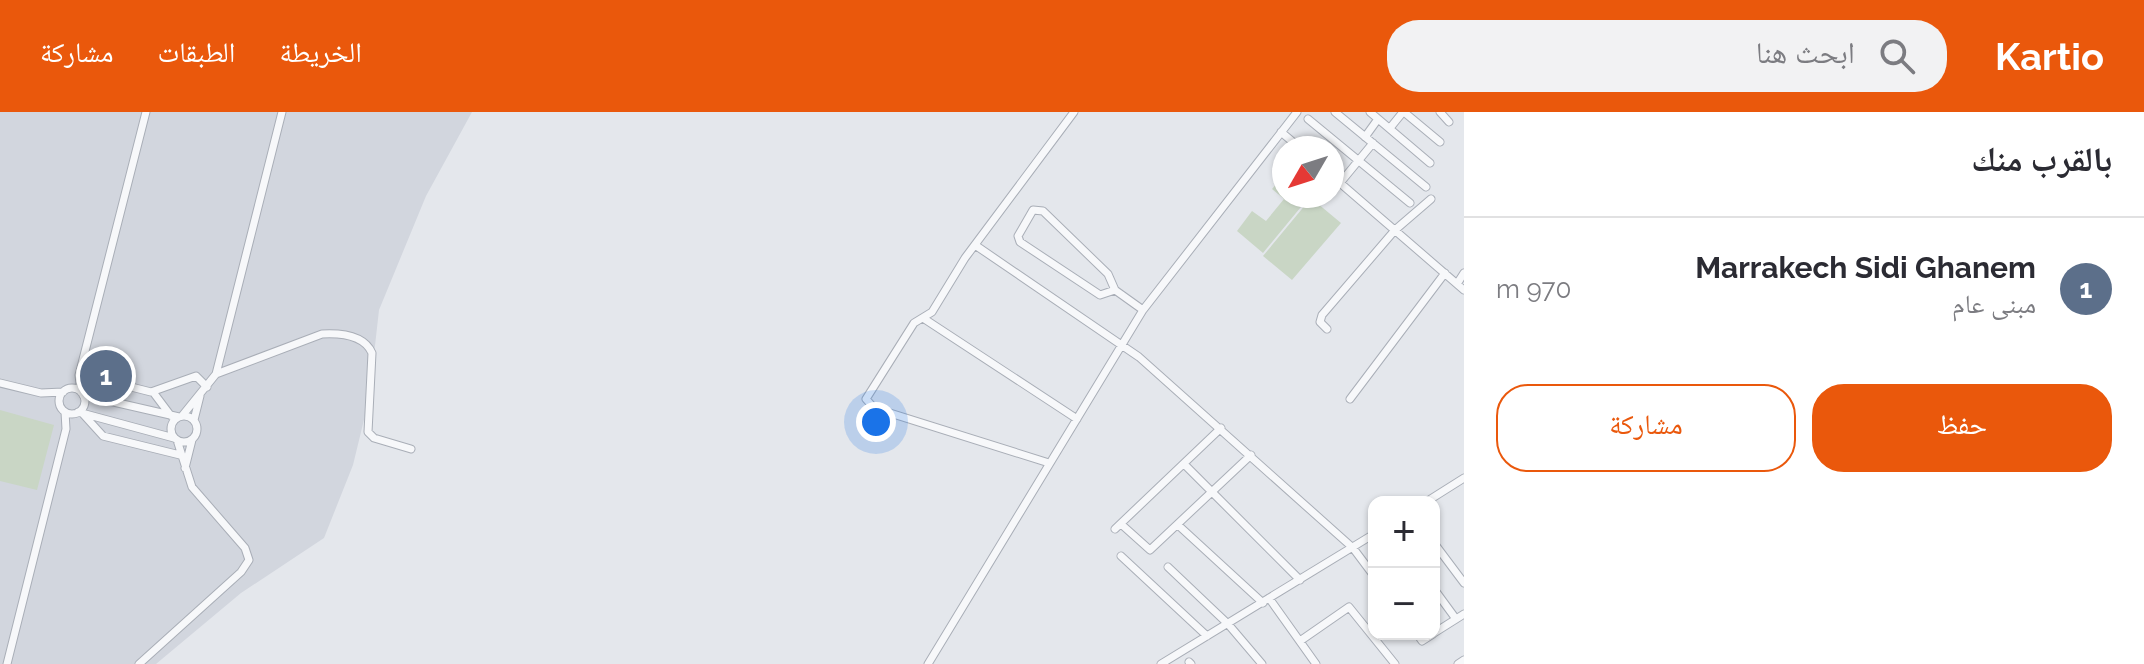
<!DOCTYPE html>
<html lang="ar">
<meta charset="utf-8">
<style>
body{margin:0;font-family:Raleway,"Noto Naskh Arabic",sans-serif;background:#f2f2f3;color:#2b2b33;direction:rtl}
.controls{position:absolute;right:24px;bottom:24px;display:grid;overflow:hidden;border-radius:16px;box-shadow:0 2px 6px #0004}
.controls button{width:72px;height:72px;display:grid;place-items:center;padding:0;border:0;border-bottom:2px solid #e1e1e2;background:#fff;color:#2b2b33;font:40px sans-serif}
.compass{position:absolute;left:1272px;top:24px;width:72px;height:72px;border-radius:50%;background:#fff;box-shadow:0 2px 6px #0004;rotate:231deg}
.you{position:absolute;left:876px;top:310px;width:28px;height:28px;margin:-20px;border:6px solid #fff;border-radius:50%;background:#1a73e8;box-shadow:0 0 0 12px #1a73e833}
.badge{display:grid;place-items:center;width:52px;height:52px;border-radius:50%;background:#ea580c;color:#fff;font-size:26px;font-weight:700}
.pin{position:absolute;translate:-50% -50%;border:4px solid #fff;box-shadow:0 2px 8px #0006}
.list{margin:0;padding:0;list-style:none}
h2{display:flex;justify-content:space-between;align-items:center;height:104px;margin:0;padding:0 32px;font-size:34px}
h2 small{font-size:26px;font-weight:400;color:#7c7c81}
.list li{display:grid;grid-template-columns:52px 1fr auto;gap:24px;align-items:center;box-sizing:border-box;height:144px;padding:0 32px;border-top:2px solid #e1e1e2}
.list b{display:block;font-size:30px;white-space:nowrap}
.list p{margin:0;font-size:26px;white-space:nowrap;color:#7c7c81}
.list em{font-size:26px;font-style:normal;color:#7c7c81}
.actions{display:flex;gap:16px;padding:24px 32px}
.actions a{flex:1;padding:18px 0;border:2px solid #ea580c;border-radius:32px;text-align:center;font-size:28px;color:#ea580c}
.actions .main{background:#ea580c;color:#fff}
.icon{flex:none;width:44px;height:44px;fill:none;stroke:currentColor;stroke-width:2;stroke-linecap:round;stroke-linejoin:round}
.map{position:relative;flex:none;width:1464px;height:552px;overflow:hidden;direction:ltr}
header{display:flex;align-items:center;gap:48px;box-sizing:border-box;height:112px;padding:0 40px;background:#ea580c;color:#fff}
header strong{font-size:38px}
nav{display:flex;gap:44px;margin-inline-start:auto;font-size:28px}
.search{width:560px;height:72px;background:#f2f2f3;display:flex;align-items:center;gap:20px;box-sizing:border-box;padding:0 28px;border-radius:32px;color:#7c7c81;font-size:30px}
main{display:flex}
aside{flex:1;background:#fff}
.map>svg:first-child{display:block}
.built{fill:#d2d6de}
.green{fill:#c9d6c5}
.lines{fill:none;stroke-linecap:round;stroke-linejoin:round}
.minor-casing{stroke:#a9aeb7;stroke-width:9}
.minor{stroke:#f7f8fa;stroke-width:7}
</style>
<header>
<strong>Kartio</strong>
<div class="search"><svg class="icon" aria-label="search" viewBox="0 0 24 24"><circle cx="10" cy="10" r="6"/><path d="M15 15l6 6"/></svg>ابحث هنا</div>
<nav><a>الخريطة</a><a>الطبقات</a><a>مشاركة</a></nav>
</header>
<main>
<aside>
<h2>بالقرب منك<small></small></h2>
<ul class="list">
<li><span class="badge" style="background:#5c6f8a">1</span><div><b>Marrakech Sidi Ghanem</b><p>مبنى عام</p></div><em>970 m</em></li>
</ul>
<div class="actions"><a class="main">حفظ</a><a>مشاركة</a></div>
</aside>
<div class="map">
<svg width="1464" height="552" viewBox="0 0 1464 552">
<rect width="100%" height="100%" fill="#e4e7ec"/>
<path class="built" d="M0,0H472L426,84L379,198L369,287L353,353L324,426L241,481L156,552H0Z"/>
<path class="green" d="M1284,63V84H1310L1263,141L1237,119L1252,99L1266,109L1284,87L1272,77Z
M1311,86L1341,111L1292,168L1263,144Z
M0,298L54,313L37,378L0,369Z"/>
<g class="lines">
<defs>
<path id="minor" d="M1335,0L1426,75
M1370,0L1430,51
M1404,0L1440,30
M1440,0L1449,10
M1308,7L1410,91
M1390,16L1403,0
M1281,20L1300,36
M1365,25L1378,7
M1332,64L1464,178
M1340,71L1373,31
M975,133L1139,245L1353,436L1374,464
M1457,172L1464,161
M1115,178L1100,183L1020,130L1018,124L1033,98L1043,99L1108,162L1115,178L1143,198
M923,206L1077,307
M1327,217L1320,210L1322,203L1395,118L1431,87
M80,262L151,280L196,264L207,275
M216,262L322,222C340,221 364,223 372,241L368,320L374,326L411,337
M0,271L41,281L63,280
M59 289a13 13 0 1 1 26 0a13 13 0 1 1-26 0Z
M81,280L79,263L146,0
M153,280L171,304
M83,283L179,305
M1350,287L1445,161
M78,300L174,326
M83,302L103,324L180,343
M171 317a13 13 0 1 1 26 0a13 13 0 1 1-26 0Z
M182,304L216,262L282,0
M194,308L200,284
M1049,351L874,296L866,287L914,211L932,200L965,146L1074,0
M1184,352L1300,468
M185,356L192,328
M1426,390L1464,366
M1121,412L1150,438L1251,343
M1178,413L1263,491
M1115,417L1221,316
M1434,431L1464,471
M1121,444L1207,524
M1168,455L1228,512L1262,552
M1434,477L1456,507
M1269,486L1316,552
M1434,521L1464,502
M1417,522L1422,529L1433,522
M1300,529L1349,495L1395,552
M1189,550L1191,552
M7,552L66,317L65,300
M139,552L241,460L249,448L245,436L192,375L177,328
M928,552L1143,198L1297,0
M1161,552L1374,422
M1458,552L1464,548"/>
</defs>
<use href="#minor" class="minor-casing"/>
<use href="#minor" class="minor"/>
</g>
</svg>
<div class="controls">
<button>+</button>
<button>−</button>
</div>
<svg class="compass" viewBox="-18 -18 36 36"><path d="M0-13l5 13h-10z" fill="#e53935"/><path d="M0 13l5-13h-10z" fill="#7c7c81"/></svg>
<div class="you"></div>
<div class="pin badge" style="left:106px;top:264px;background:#5c6f8a">1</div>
</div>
</main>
